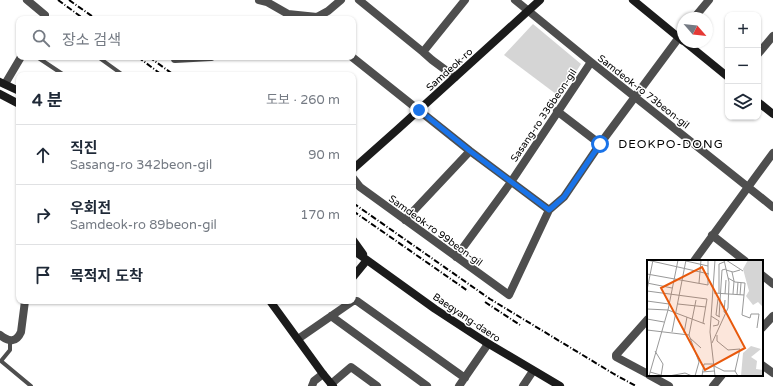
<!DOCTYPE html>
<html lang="ko">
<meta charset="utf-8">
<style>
body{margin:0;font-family:"Varela Round","Noto Sans KR",sans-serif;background:#f6f6f7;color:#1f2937}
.controls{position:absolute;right:12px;top:12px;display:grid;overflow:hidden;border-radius:8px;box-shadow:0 1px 3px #0004}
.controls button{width:36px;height:36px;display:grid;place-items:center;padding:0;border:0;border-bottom:1px solid #e0e1e3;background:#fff;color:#1f2937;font:20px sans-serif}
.compass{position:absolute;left:677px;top:12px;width:36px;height:36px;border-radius:50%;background:#fff;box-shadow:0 1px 3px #0004;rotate:118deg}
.stop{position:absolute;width:12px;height:12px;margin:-9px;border:3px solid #1a73e8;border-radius:50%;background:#fff}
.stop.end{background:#1a73e8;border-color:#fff;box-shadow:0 1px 4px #0008}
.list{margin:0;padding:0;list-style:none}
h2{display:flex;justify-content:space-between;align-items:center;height:52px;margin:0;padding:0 16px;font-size:17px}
h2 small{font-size:13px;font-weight:400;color:#747a83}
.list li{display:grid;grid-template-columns:26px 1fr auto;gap:12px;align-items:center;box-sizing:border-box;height:60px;padding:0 16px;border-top:1px solid #e0e1e3}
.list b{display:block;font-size:15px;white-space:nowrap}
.list p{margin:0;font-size:13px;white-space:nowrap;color:#747a83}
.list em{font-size:13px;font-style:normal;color:#747a83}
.icon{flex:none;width:22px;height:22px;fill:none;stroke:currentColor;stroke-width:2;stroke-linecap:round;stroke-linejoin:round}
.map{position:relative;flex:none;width:773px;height:386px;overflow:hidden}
.search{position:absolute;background:#fff;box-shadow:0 1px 3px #0004;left:16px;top:16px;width:340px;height:44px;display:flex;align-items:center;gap:10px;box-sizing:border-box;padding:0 14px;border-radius:8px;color:#747a83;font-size:15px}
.panel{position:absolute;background:#fff;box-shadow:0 1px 3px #0004;left:16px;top:72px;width:340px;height:232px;border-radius:8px}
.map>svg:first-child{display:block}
.green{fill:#d5d5d5}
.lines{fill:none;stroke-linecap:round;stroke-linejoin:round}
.service{stroke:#4e4e4e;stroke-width:4}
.minor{stroke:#4e4e4e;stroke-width:8}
.secondary{stroke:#1b1b1b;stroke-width:8}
.rail{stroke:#000;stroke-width:2;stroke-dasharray:6 2 1 2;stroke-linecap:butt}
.route{stroke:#1a73e8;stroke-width:5}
.labels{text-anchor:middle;stroke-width:3;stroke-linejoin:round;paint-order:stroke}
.street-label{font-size:10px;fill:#000;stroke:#fff}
.quarter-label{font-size:12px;letter-spacing:1px;fill:#000;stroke:#fff}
.inset-road{fill:none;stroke:#999;stroke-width:1}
.view{fill:#e8590c;fill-opacity:0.15;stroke:#e8590c;stroke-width:2}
.inset-edge{fill:none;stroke:#000;stroke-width:2}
</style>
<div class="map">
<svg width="773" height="386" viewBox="0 0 773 386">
<rect width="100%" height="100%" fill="#fff"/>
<path class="green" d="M533,24L581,64L560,97L504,55Z"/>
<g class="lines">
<path class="service" d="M37,57L64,75
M98,57L123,75
M10,340V350L1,361L31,386"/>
<path class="minor" d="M27,0L45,15L43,19
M259,0L267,2L288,14L317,17L328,11L341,0
M359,0L423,52L432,60L455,77
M515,0L591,62L773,207
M694,18L709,0
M423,52L465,0
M758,54L773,36
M352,57L470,151L549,210
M175,59L211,57
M5,84L21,57
M557,111L600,144
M353,178L360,187L509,295L549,210L564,197L600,144L683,32
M405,220L470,151
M712,235L745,261
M456,257L511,182L591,62
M694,261L773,153
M762,275L773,284
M353,301H357L465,378
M331,316L427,386
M648,319L616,355V357L648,374
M762,328L773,316
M0,335C9,342 16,343 21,332L25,301
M298,339L353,301
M762,365L773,373
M649,375L669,386
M331,384L351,367L377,386
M312,386L314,381L323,374
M459,386L488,344
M523,386L533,371
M713,386L722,375"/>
<path class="secondary" d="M633,0L683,41
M685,42L728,77
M0,82L19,91
M0,94L19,104
M758,102L773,114
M353,169L398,129L540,0
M353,240L363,254
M353,250L435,309L484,341L560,386
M353,277L367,260
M270,301L323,374L333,386"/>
<path class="rail" d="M58,0L84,19
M69,0L96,19
M138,57L162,75
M149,57L174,75
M353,203L490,299L614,374L636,386
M353,211L468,291
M485,302L520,325"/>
</g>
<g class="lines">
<path class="route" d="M419,110L470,151L549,210L564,197L600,144"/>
</g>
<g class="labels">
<g class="street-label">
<text transform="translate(449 69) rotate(-42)" y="4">Samdeok-ro</text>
<text transform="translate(644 91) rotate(38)" y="4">Samdeok-ro 73beon-gil</text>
<text transform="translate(543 115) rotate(-56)" y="4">Sasang-ro 336beon-gil</text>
<text transform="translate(436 230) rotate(36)" y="4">Samdeok-ro 99beon-gil</text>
<text transform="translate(467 317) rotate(34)" y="4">Baegyang-daero</text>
</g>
<g class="quarter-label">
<text x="671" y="148">DEOKPO-DONG</text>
</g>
</g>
<g transform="translate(647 260)">
<rect width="116" height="116" fill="#fff"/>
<path d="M101,0H116V47L111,42L106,45L99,36L102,31L96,9ZM104,86L114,89L104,97L110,101L109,109L116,110V116H94L96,93Z" fill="#d5d5d5"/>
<path class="inset-road" d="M0,0L62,14M68,0L63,72L68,116M79,0L96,11M39,1L61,6M79,10L86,12L93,10M85,12L87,21L86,34M0,14L61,25V0M81,18L88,22L98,23L97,35M0,23L25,28M52,23L54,0M0,30L6,0M0,31L60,39L56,63M67,33L97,35L95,55L103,58L104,54H112L110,68M72,33V4L77,2M78,34L79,20M90,35L91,22M93,35L94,23M71,39L69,55L73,57M78,40L77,52L79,53M0,41L22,44M31,44L59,47M0,49L21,50L58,64M64,56L72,61L71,65L66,66M72,57L75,10L79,9M0,59L17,62M0,70L42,75L52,102L48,116M25,72L39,0M37,73L40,57M42,75L49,40M70,75V81L81,90L93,89L88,111M43,78L54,88M65,83L81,48L82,22L77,0M8,91L16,104L14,116M67,106L77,111H88L91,116M3,112L17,116M55,112L67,111M2,116L21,50L31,0M22,116L38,113L45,116M55,116L57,104H66"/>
<path class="view" d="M55,7L98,88L58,110L14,28Z"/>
<rect width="116" height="116" class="inset-edge"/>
</g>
</svg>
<div class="controls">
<button>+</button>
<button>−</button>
<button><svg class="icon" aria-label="layers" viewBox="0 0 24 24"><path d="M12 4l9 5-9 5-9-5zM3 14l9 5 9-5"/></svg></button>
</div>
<svg class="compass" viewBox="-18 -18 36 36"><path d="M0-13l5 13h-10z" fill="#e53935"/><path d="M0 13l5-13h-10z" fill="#747a83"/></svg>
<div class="stop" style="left:600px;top:144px"></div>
<div class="stop end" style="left:419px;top:110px"></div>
<div class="search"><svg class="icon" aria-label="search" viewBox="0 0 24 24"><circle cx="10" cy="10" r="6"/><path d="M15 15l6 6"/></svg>장소 검색</div>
<section class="panel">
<h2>4 분<small>도보 · 260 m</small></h2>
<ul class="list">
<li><svg class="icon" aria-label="ahead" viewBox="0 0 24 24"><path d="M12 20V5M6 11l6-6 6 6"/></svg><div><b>직진</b><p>Sasang-ro 342beon-gil</p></div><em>90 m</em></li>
<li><svg class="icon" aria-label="right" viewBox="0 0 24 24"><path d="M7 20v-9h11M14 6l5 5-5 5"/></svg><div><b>우회전</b><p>Samdeok-ro 89beon-gil</p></div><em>170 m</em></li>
<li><svg class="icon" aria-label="arrive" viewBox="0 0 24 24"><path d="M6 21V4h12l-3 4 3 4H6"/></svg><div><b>목적지 도착</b></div></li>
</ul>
</section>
</div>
